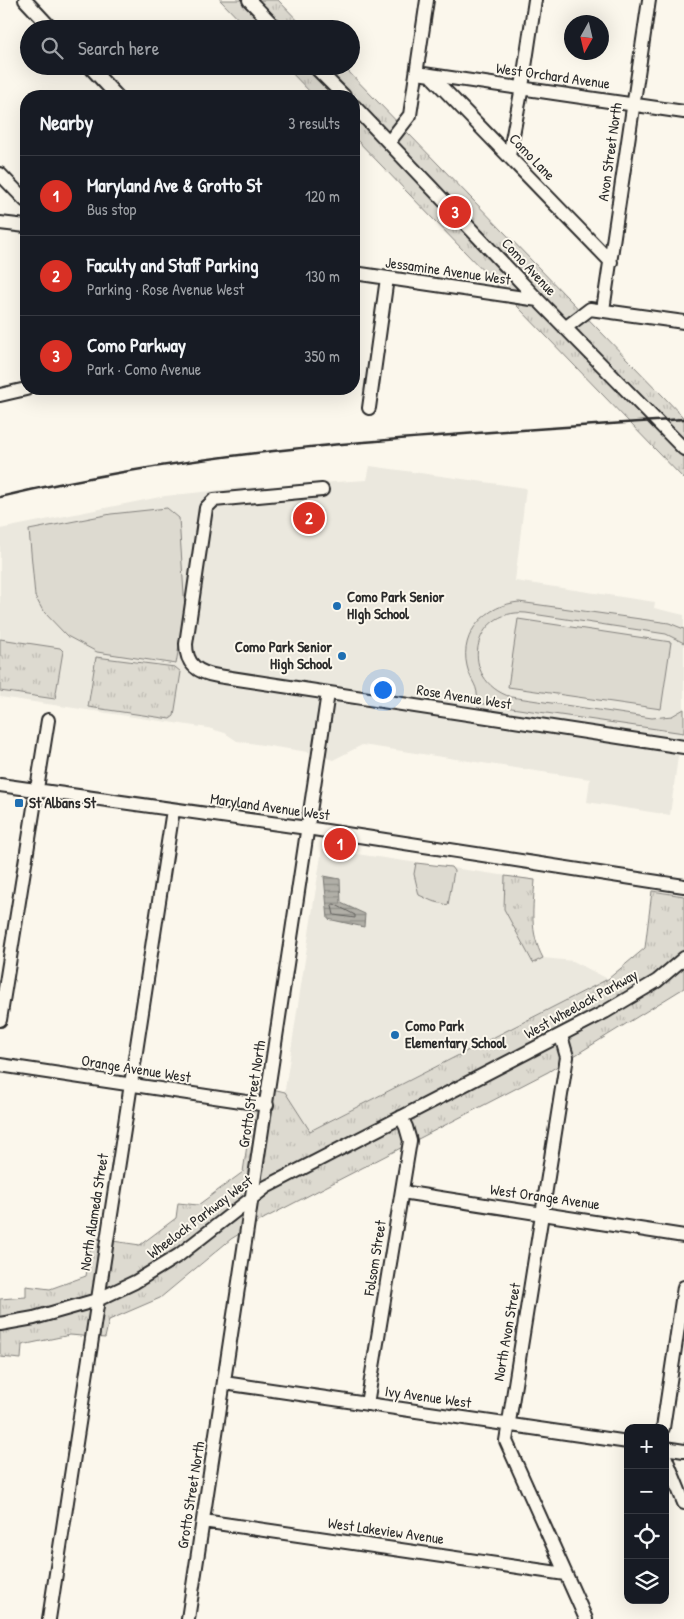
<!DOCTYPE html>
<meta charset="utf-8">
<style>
body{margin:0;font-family:"Patrick Hand",sans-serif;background:#242831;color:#f1f3f6}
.controls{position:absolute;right:15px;bottom:15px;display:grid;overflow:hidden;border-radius:10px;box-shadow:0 5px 20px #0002}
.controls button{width:45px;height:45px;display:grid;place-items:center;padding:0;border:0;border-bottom:1px solid #363941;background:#171b24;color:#f1f3f6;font:25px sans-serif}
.compass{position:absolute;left:564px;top:15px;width:45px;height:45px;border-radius:50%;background:#171b24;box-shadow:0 5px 20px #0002;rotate:188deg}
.you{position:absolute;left:382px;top:689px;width:18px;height:18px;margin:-12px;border:4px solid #fff;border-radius:50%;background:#1a73e8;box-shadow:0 0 0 8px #1a73e833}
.badge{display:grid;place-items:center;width:32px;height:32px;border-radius:50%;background:#d93025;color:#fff;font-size:16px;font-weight:700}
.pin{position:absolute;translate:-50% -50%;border:2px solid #fff;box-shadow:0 1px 5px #0006}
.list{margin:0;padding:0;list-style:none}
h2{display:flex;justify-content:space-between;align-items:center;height:65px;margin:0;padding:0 20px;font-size:21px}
h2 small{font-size:16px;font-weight:400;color:#9ea1a6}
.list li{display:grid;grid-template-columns:32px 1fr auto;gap:15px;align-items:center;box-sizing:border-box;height:80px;padding:0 20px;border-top:1px solid #363941}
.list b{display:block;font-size:19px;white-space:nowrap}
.list p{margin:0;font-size:16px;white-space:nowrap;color:#9ea1a6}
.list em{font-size:16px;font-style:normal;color:#9ea1a6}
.icon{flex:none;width:28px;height:28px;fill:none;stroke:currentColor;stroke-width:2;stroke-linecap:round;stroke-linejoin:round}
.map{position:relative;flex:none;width:684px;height:1619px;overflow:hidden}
.search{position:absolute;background:#171b24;box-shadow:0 5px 20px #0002;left:20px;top:20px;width:340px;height:55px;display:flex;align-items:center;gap:12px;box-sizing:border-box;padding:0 18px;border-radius:28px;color:#9ea1a6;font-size:19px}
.panel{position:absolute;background:#171b24;box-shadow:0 5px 20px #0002;left:20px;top:90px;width:340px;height:305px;border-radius:20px}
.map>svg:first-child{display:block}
.built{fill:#ebe8de}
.green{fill:#dddad0;stroke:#84827e}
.park{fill:url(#park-tufts);stroke:#84827e}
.water{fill:url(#water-rules);stroke:#7b7a75}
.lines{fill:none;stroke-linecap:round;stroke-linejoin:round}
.shore{stroke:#61605d;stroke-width:1}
.minor-casing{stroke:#2b2b2b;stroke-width:16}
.minor{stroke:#fbf7ec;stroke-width:12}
.rail{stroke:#2b2b2b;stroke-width:2.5}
.poi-dot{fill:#1f6fb2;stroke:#fbf7ec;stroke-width:2}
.labels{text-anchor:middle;stroke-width:4;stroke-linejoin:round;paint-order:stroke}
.street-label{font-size:15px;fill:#2b2b2b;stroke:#fbf7ec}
.poi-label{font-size:15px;font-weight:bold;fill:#2b2b2b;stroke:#fbf7ec;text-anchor:start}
</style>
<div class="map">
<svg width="684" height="1619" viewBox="0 0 684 1619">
<defs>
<pattern id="park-tufts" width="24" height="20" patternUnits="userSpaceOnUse" patternTransform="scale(1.25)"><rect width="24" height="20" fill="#dddad0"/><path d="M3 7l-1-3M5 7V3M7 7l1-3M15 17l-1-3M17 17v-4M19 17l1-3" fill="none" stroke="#bebbb3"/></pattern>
<pattern id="water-rules" width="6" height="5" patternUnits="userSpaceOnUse" patternTransform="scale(1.25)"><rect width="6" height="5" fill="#b1afa7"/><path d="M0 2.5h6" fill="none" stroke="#908f88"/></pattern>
</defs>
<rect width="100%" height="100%" fill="#fbf7ec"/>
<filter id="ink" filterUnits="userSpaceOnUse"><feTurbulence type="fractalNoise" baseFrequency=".02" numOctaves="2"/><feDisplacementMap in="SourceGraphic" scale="10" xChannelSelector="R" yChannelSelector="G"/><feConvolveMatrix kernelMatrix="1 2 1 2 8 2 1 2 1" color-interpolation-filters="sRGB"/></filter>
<g filter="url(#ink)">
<path class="built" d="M370,466L526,488L515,581L655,602L654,608L684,615V739L679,749L670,815L587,802L590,779L362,745L333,760L308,752L237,741L225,733L208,728L0,697V529L165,496L239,488L367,480Z
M322,849L535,880L532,923L536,946L543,958L573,961L608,979L276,1148Z"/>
<path class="green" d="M167,508L179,518L185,610L176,664L97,652L67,636L43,611L35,596L29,530L111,514Z
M519,602L669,623L684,629V643L666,634L526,613C471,608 458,680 511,697L652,718L672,716L684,709V733L477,703C479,684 471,684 467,666C459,632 487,605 519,602Z
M518,619L671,642L661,709L508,687Z
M416,863L451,867L454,871L448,905L432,901L419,895L414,874Z"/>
<path class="park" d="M220,0H278L306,29H248Z
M285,66H343L663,396L684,418V479L354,137V96H314Z
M0,639L60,648L63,651L55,699L0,691Z
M96,657L175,667L181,672L174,716L170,719L88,707Z
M505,876L535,880C533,908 529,932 543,958L533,963L504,909Z
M652,891L684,896V988L548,1072L265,1218L231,1239L160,1298L109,1320L105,1338L70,1335L22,1345L21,1359L0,1357V1299L26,1297V1286L50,1289L86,1276L92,1238L140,1245L176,1218L178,1203L198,1205L243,1172L256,1085L285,1092L310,1131L608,979L645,948Z"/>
<path class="water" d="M324,876L340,879L341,903L365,914L364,927L328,919Z"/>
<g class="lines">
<path class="shore" d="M334,904L355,915V918L334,915L332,906Z"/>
<defs>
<path id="minor" d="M25,0L52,29
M249,0L277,29
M89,66L117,96
M314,66L344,96
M417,73L684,112
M430,75L611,262
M354,106L538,300L684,449
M389,142L410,115L427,0
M509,156L522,87L535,0
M0,174L26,201
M0,223L26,226
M354,273L538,300
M603,310L649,0
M565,328L590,309L684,322
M0,395L26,389
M369,408L387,278
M322,490L214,500L206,508L186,644C186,665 198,673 218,676L684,747
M0,785L307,828L684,886
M0,1020L48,720
M561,1036L567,1057L506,1441L586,1619
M0,1065L267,1105
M402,1192L684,1236
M0,1324L34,1318L97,1300L135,1282L179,1255L266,1187L605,1012L657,981L684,958
M224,1383L628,1442
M367,1404L410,1141L406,1127L401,1117
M663,1428L684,1287
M665,1448L684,1451
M665,1456L684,1503
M203,1521L565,1574
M49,1619L173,810
M188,1619L328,693"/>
</defs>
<use href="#minor" class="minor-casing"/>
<use href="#minor" class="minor"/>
<path class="rail" d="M0,497C223,444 456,435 684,419"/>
</g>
</g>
<g class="poi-dot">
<circle cx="337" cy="606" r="5"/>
<circle cx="342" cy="656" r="5"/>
<rect x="14" y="798" width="10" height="10" rx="2.5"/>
<circle cx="395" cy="1035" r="5"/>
</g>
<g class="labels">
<g class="street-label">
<text transform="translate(553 76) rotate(8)" y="5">West Orchard Avenue</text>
<text transform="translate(610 152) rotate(-82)" y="5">Avon Street North</text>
<text transform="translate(532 157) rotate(46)" y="5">Como Lane</text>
<text transform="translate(529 267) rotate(47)" y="5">Como Avenue</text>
<text transform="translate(448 271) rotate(8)" y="5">Jessamine Avenue West</text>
<text transform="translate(464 697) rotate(9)" y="5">Rose Avenue West</text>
<text transform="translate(270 807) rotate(8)" y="5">Maryland Avenue West</text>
<text transform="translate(581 1004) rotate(-29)" y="5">West Wheelock Parkway</text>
<text transform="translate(136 1069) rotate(9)" y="5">Orange Avenue West</text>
<text transform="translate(252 1094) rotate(-81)" y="5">Grotto Street North</text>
<text transform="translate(545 1197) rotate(8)" y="5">West Orange Avenue</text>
<text transform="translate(94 1212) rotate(-81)" y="5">North Alameda Street</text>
<text transform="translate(200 1217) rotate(-37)" y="5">Wheelock Parkway West</text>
<text transform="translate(375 1258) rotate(-81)" y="5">Folsom Street</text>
<text transform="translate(507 1332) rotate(-80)" y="5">North Avon Street</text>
<text transform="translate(428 1397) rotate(8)" y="5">Ivy Avenue West</text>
<text transform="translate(191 1495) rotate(-81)" y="5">Grotto Street North</text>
<text transform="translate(386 1531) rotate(8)" y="5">West Lakeview Avenue</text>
</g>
<g class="poi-label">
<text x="347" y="602">Como Park Senior<tspan x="347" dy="17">HIgh School</tspan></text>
<text x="332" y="652" text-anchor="end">Como Park Senior<tspan x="332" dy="17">High School</tspan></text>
<text x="29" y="808">St Albans St</text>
<text x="405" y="1031">Como Park<tspan x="405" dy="17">Elementary School</tspan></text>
</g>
</g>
</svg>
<div class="controls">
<button>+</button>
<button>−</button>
<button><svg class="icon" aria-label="locate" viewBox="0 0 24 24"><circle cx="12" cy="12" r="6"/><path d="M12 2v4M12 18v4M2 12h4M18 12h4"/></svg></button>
<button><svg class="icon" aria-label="layers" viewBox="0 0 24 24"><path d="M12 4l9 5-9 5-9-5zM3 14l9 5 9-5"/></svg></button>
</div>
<svg class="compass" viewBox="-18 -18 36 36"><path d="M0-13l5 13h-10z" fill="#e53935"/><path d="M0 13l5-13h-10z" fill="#9ea1a6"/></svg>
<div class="you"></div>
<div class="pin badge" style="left:340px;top:844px">1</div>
<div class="pin badge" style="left:309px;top:518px">2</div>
<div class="pin badge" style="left:455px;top:212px">3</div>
<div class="search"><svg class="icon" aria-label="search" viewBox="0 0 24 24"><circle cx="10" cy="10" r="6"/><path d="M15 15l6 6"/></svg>Search here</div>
<section class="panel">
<h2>Nearby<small>3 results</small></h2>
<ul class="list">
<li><span class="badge">1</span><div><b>Maryland Ave &amp; Grotto St</b><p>Bus stop</p></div><em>120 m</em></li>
<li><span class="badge">2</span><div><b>Faculty and Staff Parking</b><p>Parking · Rose Avenue West</p></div><em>130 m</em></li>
<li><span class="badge">3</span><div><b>Como Parkway</b><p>Park · Como Avenue</p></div><em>350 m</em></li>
</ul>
</section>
</div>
